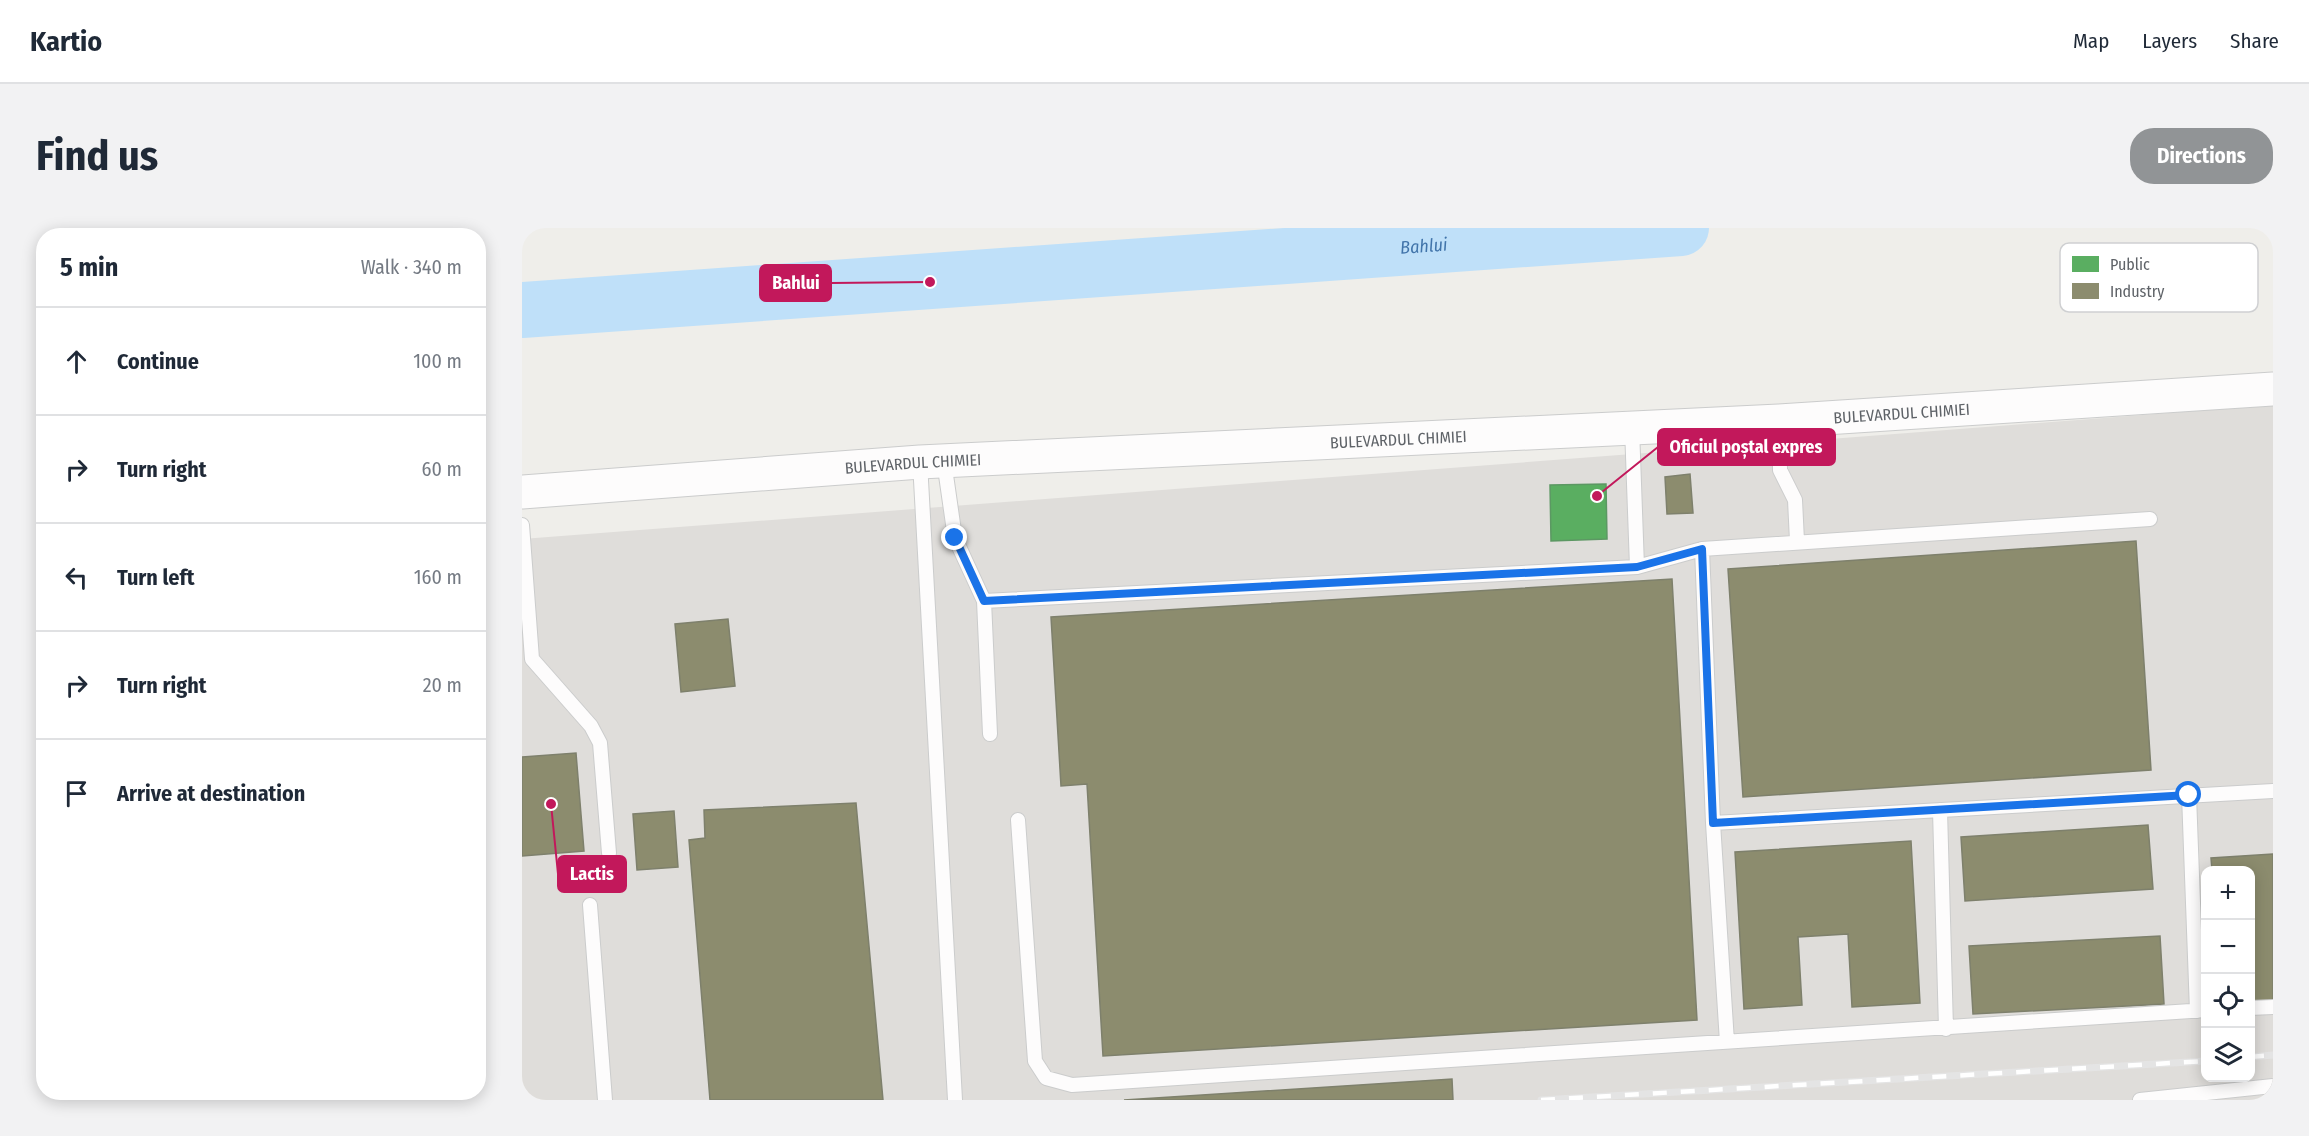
<!DOCTYPE html>
<meta charset="utf-8">
<style>
body{margin:0;font-family:"Fira Sans Condensed",sans-serif;background:#f2f2f3;color:#1f2937}
.controls{position:absolute;right:18px;bottom:18px;display:grid;overflow:hidden;border-radius:12px;box-shadow:0 3px 15px #0003}
.controls button{width:54px;height:54px;display:grid;place-items:center;padding:0;border:0;border-bottom:2px solid #e0e1e3;background:#fff;color:#1f2937;font:30px sans-serif}
.stop{position:absolute;width:18px;height:18px;margin:-14px;border:4px solid #1a73e8;border-radius:50%;background:#fff}
.stop.end{background:#1a73e8;border-color:#fff;box-shadow:0 2px 6px #0008}
.list{margin:0;padding:0;list-style:none}
h2{display:flex;justify-content:space-between;align-items:center;height:78px;margin:0;padding:0 24px;font-size:26px}
h2 small{font-size:20px;font-weight:400;color:#747a83}
.list li{display:grid;grid-template-columns:39px 1fr auto;gap:18px;align-items:center;box-sizing:border-box;height:108px;padding:0 24px;border-top:2px solid #e0e1e3}
.list b{display:block;font-size:22px;white-space:nowrap}
.list em{font-size:20px;font-style:normal;color:#747a83}
.icon{flex:none;width:33px;height:33px;fill:none;stroke:currentColor;stroke-width:2;stroke-linecap:round;stroke-linejoin:round}
.map{position:relative;flex:none;width:1751px;height:872px;overflow:hidden;border-radius:24px}
header{display:flex;align-items:center;gap:36px;box-sizing:border-box;height:84px;padding:0 30px;background:#fff;border-bottom:2px solid #e0e1e3}
header strong{font-size:28px}
nav{display:flex;gap:33px;margin-inline-start:auto;font-size:21px}
.intro{display:flex;align-items:center;justify-content:space-between;box-sizing:border-box;height:144px;padding:0 36px}
h1{margin:0;font-size:42px}
.button{padding:15px 27px;border-radius:24px;background:#919496;color:#fff;font-size:21px;font-weight:700}
main{display:flex;gap:36px;padding:0 36px}
aside{flex:1;background:#fff;border-radius:24px;box-shadow:0 3px 15px #0003}
.map>svg:first-child{display:block}
.industrial{fill:#dfddda;fill-rule:evenodd}
.public{fill:#5aae61;stroke:#5c9863;stroke-width:1.5}
.industry{fill:#8c8c6e;stroke:#7e806c;stroke-width:1.5}
.lines{fill:none;stroke-linecap:round;stroke-linejoin:round}
.river{stroke:#bfe0f9;stroke-width:56}
.service-casing{stroke:#cbcccc;stroke-width:16}
.tertiary-casing{stroke:#cbcccc;stroke-width:35}
.service{stroke:#fdfcfc;stroke-width:14}
.tertiary{stroke:#fdfcfc;stroke-width:33}
.rail-casing{stroke:#e4e4e4;stroke-width:7}
.rail{stroke:#fff;stroke-width:4.5;stroke-dasharray:14;stroke-linecap:butt}
.route{stroke:#1a73e8;stroke-width:8}
.labels{text-anchor:middle;stroke-width:6;stroke-linejoin:round;paint-order:stroke}
.street-label{font-size:16px;fill:#5f6368;stroke:#fff}
.water-label{font-size:18px;font-style:italic;fill:#4174aa;stroke:#fff}
.key{fill:#fff;stroke:#cfd0d2;stroke-width:1.5}
.key-label{font-size:16px;fill:#5f6368}
.leader{fill:none;stroke:#c2185b;stroke-width:2}
.callout-dot{fill:#c2185b;stroke:#fff;stroke-width:2}
.callout{fill:#c2185b;stroke:#c2185b;stroke-width:2}
.callout-label{font-size:18px;text-anchor:middle;font-weight:bold;fill:#fff}
</style>
<header>
<strong>Kartio</strong>
<nav><a>Map</a><a>Layers</a><a>Share</a></nav>
</header>
<div class="intro"><h1>Find us</h1><a class="button">Directions</a></div>
<main>
<aside>
<h2>5 min<small>Walk · 340 m</small></h2>
<ul class="list">
<li><svg class="icon" aria-label="ahead" viewBox="0 0 24 24"><path d="M12 20V5M6 11l6-6 6 6"/></svg><div><b>Continue</b></div><em>100 m</em></li>
<li><svg class="icon" aria-label="right" viewBox="0 0 24 24"><path d="M7 20v-9h11M14 6l5 5-5 5"/></svg><div><b>Turn right</b></div><em>60 m</em></li>
<li><svg class="icon" aria-label="left" viewBox="0 0 24 24"><path d="M17 20v-9H6M10 6l-5 5 5 5"/></svg><div><b>Turn left</b></div><em>160 m</em></li>
<li><svg class="icon" aria-label="right" viewBox="0 0 24 24"><path d="M7 20v-9h11M14 6l5 5-5 5"/></svg><div><b>Turn right</b></div><em>20 m</em></li>
<li><svg class="icon" aria-label="arrive" viewBox="0 0 24 24"><path d="M6 21V4h12l-3 4 3 4H6"/></svg><div><b>Arrive at destination</b></div></li>
</ul>
</aside>
<div class="map">
<svg width="1751" height="872" viewBox="0 0 1751 872">
<rect width="100%" height="100%" fill="#efeeea"/>
<path class="industrial" d="M1751,177V872H0V311ZM1684,642H1728V850H1684Z"/>
<path class="public" d="M1084,256L1085,311L1029,313L1028,257Z"/>
<path class="industry" d="M1168,246L1171,285L1145,286L1143,249Z
M1614,313L1629,542L1221,569L1206,341Z
M1150,351L1175,792L581,828L565,556L539,558L529,389Z
M206,391L213,458L159,464L153,396Z
M54,525L62,623L0,628V529Z
M334,575L361,872H188L167,612L183,610L182,582Z
M152,583L156,639L115,642L111,586Z
M1626,597L1631,661L1443,673L1439,609Z
M1389,613L1398,775L1330,779L1326,706L1276,709L1280,777L1222,781L1213,624Z
M1751,626V774L1728,775V642H1690L1689,630Z
M1638,708L1642,776L1451,786L1447,718Z
M930,851L931,872H602Z"/>
<g class="lines">
<path class="river" id="s1" d="M0,82L1159,0"/>
<defs>
<path id="service" d="M1257,193L1258,242L1273,272L1275,313
M1110,200L1115,339
M422,233L433,310L462,373
M398,234L433,872
M0,297L10,431L69,498L78,515L87,625
M1180,321L1191,595L1205,814
M468,506L462,373L1115,339L1180,321L1628,291
M1667,567L1675,783
M1418,582L1424,801
M496,592L513,833L524,850L550,857L1684,782
M1191,595L1751,563
M68,677L83,872
M1728,780L1751,779
M1618,872L1751,858"/>
<g id="tertiary">
<path id="s2" d="M0,264L398,234L1257,193L1751,161"/>
</g>
</defs>
<use href="#service" class="service-casing"/>
<use href="#tertiary" class="tertiary-casing"/>
<use href="#service" class="service"/>
<use href="#tertiary" class="tertiary"/>
<defs>
<path id="rail" d="M1728,829L1751,827
M1019,872L1684,833"/>
</defs>
<use href="#rail" class="rail-casing"/>
<use href="#rail" class="rail"/>
</g>
<g class="lines">
<path class="route" d="M433,310L462,373L1115,339L1180,321L1191,595L1667,567"/>
</g>
<g class="labels">
<g class="street-label">
<text dy="6" stroke="none"><textPath href="#s2" startOffset="1382">BULEVARDUL CHIMIEI</textPath></text>
<text dy="6" stroke="none"><textPath href="#s2" startOffset="878">BULEVARDUL CHIMIEI</textPath></text>
<text dy="6" stroke="none"><textPath href="#s2" startOffset="392">BULEVARDUL CHIMIEI</textPath></text>
</g>
<g class="water-label">
<text dy="6" stroke="none"><textPath href="#s1" startOffset="904">Bahlui</textPath></text>
</g>
</g>
<rect x="1538" y="15" width="198" height="69" rx="9" class="key"/>
<rect x="1550" y="28" width="27" height="16" fill="#5aae61"/>
<rect x="1550" y="55" width="27" height="16" fill="#8c8c6e"/>
<g class="key-label">
<text x="1588" y="42">Public</text>
<text x="1588" y="69">Industry</text>
</g>
<path class="leader" d="M408 54L309 55M1075 268L1136 219M29 576L36 646"/>
<g class="callout-dot">
<circle cx="408" cy="54" r="6"/>
<circle cx="1075" cy="268" r="6"/>
<circle cx="29" cy="576" r="6"/>
</g>
<g class="callout">
<rect x="238" y="37" width="71" height="36" rx="6"/>
<rect x="1136" y="201" width="177" height="36" rx="6"/>
<rect x="36" y="628" width="68" height="36" rx="6"/>
</g>
<g class="callout-label">
<text x="274" y="61">Bahlui</text>
<text x="1224" y="225">Oficiul poștal expres</text>
<text x="70" y="652">Lactis</text>
</g>
</svg>
<div class="controls">
<button>+</button>
<button>−</button>
<button><svg class="icon" aria-label="locate" viewBox="0 0 24 24"><circle cx="12" cy="12" r="6"/><path d="M12 2v4M12 18v4M2 12h4M18 12h4"/></svg></button>
<button><svg class="icon" aria-label="layers" viewBox="0 0 24 24"><path d="M12 4l9 5-9 5-9-5zM3 14l9 5 9-5"/></svg></button>
</div>
<div class="stop" style="left:1667px;top:567px"></div>
<div class="stop end" style="left:433px;top:310px"></div>
</div>
</main>
